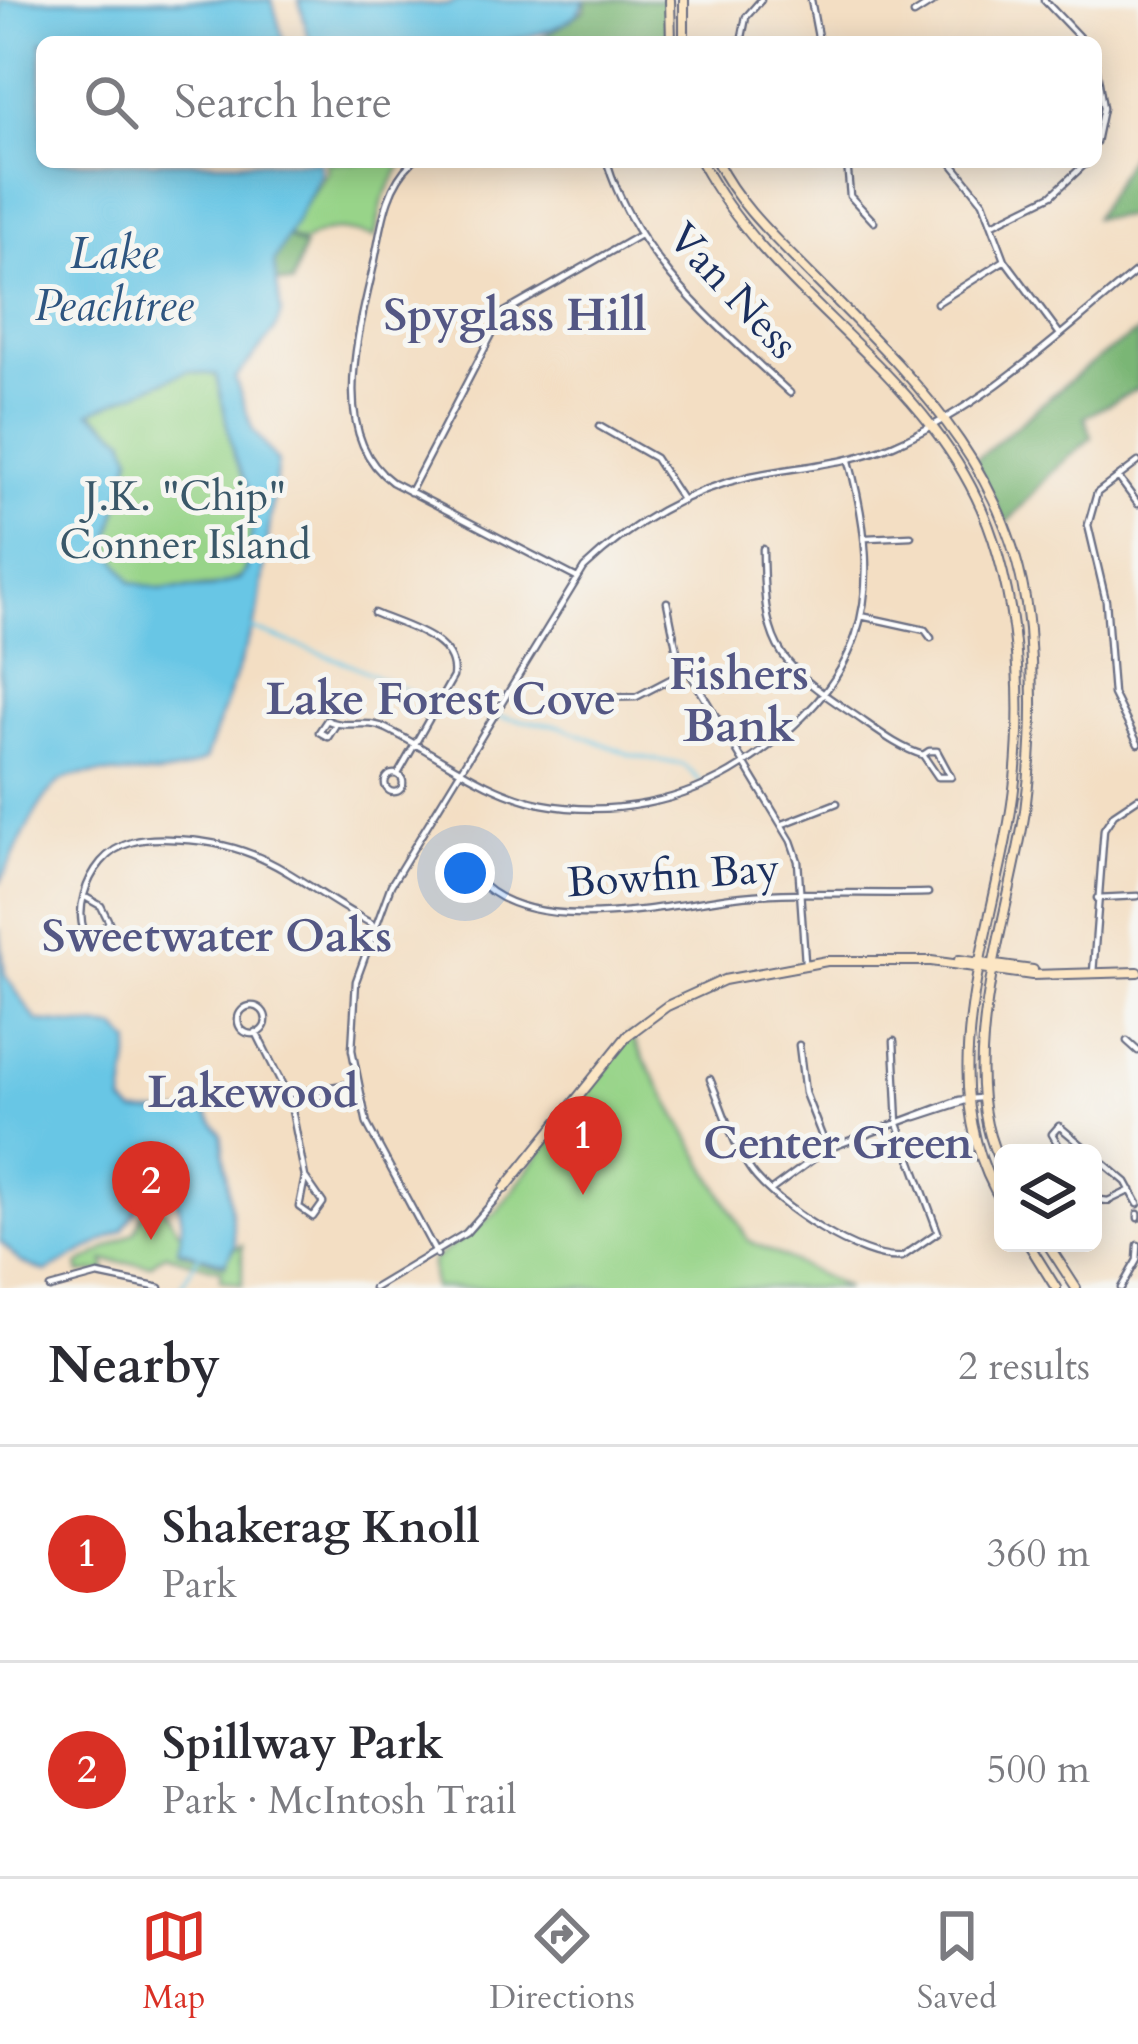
<!DOCTYPE html>
<meta charset="utf-8">
<style>
body{margin:0;font-family:Cardo,serif;background:#f7f7f7;color:#2b2b33}
.controls{position:absolute;right:36px;bottom:36px;display:grid;overflow:hidden;border-radius:18px;box-shadow:0 6px 30px #0003}
.controls button{width:108px;height:108px;display:grid;place-items:center;padding:0;border:0;border-bottom:3px solid #e1e1e2;background:#fff;color:#2b2b33;font:60px sans-serif}
.you{position:absolute;left:465px;top:873px;width:42px;height:42px;margin:-30px;border:9px solid #fff;border-radius:50%;background:#1a73e8;box-shadow:0 0 0 18px #1a73e833}
.badge{display:grid;place-items:center;width:78px;height:78px;border-radius:50%;background:#d93025;color:#fff;font-size:39px;font-weight:700}
.pin{position:absolute;translate:-50% -99px;filter:drop-shadow(0 3px 6px #0008)}
.pin::after{content:'';position:absolute;top:63px;width:42px;height:36px;background:inherit;clip-path:polygon(0 0,100% 0,50% 100%)}
.list{margin:0;padding:0;list-style:none}
h2{display:flex;justify-content:space-between;align-items:center;height:156px;margin:0;padding:0 48px;font-size:51px}
h2 small{font-size:39px;font-weight:400;color:#7c7c81}
.list li{display:grid;grid-template-columns:78px 1fr auto;gap:36px;align-items:center;box-sizing:border-box;height:216px;padding:0 48px;border-top:3px solid #e1e1e2}
.list b{display:block;font-size:45px;white-space:nowrap}
.list p{margin:0;font-size:39px;white-space:nowrap;color:#7c7c81}
.list em{font-size:39px;font-style:normal;color:#7c7c81}
.icon{flex:none;width:66px;height:66px;fill:none;stroke:currentColor;stroke-width:2;stroke-linecap:round;stroke-linejoin:round}
.map{position:relative;flex:none;width:1138px;height:1288px;overflow:hidden}
.search{position:absolute;background:#fff;box-shadow:0 6px 30px #0003;left:36px;right:36px;top:36px;height:132px;display:flex;align-items:center;gap:30px;box-sizing:border-box;padding:0 42px;border-radius:18px;color:#7c7c81;font-size:45px}
.sheet{height:588px;background:#fff}
nav{display:flex;justify-content:space-around;align-items:center;box-sizing:border-box;height:168px;border-top:3px solid #e1e1e2;background:#fff;font-size:33px;color:#7c7c81}
nav a{display:grid;justify-items:center;gap:6px}
nav .on{color:#d93025}
.map>svg:first-child{display:block}
.green{fill:#98d489;stroke:#5a8274;stroke-width:3}
.forest{fill:#7ab675;stroke:#4a726a;stroke-width:3}
.water{fill:#67c6e5;stroke:#417aa2;stroke-width:3;fill-rule:evenodd}
.lines{fill:none;stroke-linecap:round;stroke-linejoin:round}
.stream{stroke:#67c6e5;stroke-width:3}
.street-casing{stroke:#676c81;stroke-width:9}
.secondary-casing{stroke:#676c81;stroke-width:12}
.street{stroke:#fff;stroke-width:4.5}
.secondary{stroke:#fce6c4;stroke-width:8}
.labels{text-anchor:middle;stroke-width:10;stroke-linejoin:round;paint-order:stroke}
.street-label{font-size:42px;fill:#1b2f5e;stroke:#f6f6f2}
.park-label{font-size:42px;fill:#3a5869;stroke:#f6f6f2}
.water-label{font-size:45px;font-style:italic;fill:#2e5580;stroke:#f6f6f2}
.neighbourhood-label{font-size:45px;font-weight:bold;fill:#545784;stroke:#f6f6f2}
</style>
<div class="map">
<svg width="1138" height="1288" viewBox="0 0 1138 1288">
<rect width="100%" height="100%" fill="#f6f6f2"/>
<filter id="ink" filterUnits="userSpaceOnUse"><feTurbulence type="fractalNoise" baseFrequency=".00833" numOctaves="2"/><feDisplacementMap in="SourceGraphic" scale="24" xChannelSelector="R" yChannelSelector="G"/><feConvolveMatrix kernelMatrix="1 2 1 2 8 2 1 2 1" color-interpolation-filters="sRGB"/></filter>
<filter id="wash" filterUnits="userSpaceOnUse"><feTurbulence type="fractalNoise" baseFrequency=".004" numOctaves="4" result="noise"/><feDisplacementMap in="SourceGraphic" scale="48" xChannelSelector="R" yChannelSelector="G"/><feGaussianBlur stdDeviation="2.7" result="paint"/><feColorMatrix in="noise" values="0 0 0 0 0 0 0 0 0 0 0 0 0 0 0 0 0 1.4 0 .05"/><feComposite in="paint" operator="in"/></filter>
<g filter="url(#wash)">
<rect width="100%" height="100%" fill="#f3dec3"/>
<path class="green" d="M326,162H403L383,199L375,237C345,230 329,224 303,243L283,235L328,172Z
M214,370L256,520L244,576L219,586L159,589L131,582L115,566L107,539L131,456L125,438L90,411L188,371Z
M630,1034L748,1240L847,1288H433L432,1261L497,1212Z
M157,1200L182,1235L178,1251L225,1266L230,1251L242,1245V1285L220,1280L222,1271L165,1254L150,1265L104,1261L106,1271L80,1273L78,1265L135,1232L146,1204Z"/>
<path class="forest" d="M586,0H666L667,42H537L585,10Z
M1138,142V216L1094,218Z
M283,235L304,247L292,284L266,280Z
M1138,332V388L1085,417L1092,437L1052,472L1006,524L974,461C1029,418 1078,367 1138,332Z"/>
<path class="water" d="M0,0H272L284,42H42V162H320L321,174L274,262L281,313L275,330L235,379L253,430L278,462L258,613L205,760C160,788 104,764 65,779C40,790 13,859 0,883ZM188,371L216,375L234,456L255,504L247,569L240,579L210,588L159,589L131,582L108,547L131,456L125,438L90,412Z
M299,0L447,5L460,0H584C567,62 365,42 310,42Z
M0,929L5,975L37,1021L116,1028L131,1043L123,1103L135,1113H206L221,1133L235,1245L225,1263L178,1249C184,1227 186,1200 161,1188L142,1200L123,1230L46,1272L20,1262L0,1241Z"/>
<g class="lines">
<path class="stream" d="M252,629L350,664L445,709L559,726L631,755L684,765L706,787
M180,1288L201,1252"/>
</g>
</g>
<g filter="url(#ink)">
<g class="lines">
<defs>
<path id="street" d="M811,0L819,42
M1044,0L1084,42
M914,14L936,0
M741,42L746,17L761,0
M1096,65L1103,108L1096,142
M412,162C384,189 382,227 374,264C360,328 327,435 392,482L577,578
M607,162C637,261 717,325 790,393
M847,162L850,196L874,222
M951,162L983,202L1005,260L1059,333
M993,224L1052,195L1087,162
M937,303L1005,260
M599,426L655,458L683,501
M1138,462L1097,493L1088,525L1106,601L1113,694L1138,744
M1118,477L1138,504
M410,492L503,313L640,235
M867,538L911,536
M763,549C764,641 772,661 850,712C873,727 896,747 923,755
M667,602L677,652L791,841L798,861L805,962
M374,613C403,626 459,638 453,677L398,774
M861,616L925,630L931,638
M585,698L636,697L688,670
M335,726L328,737L319,732L327,720C344,730 366,718 387,729C438,754 484,792 542,804C610,817 684,803 742,765C865,684 887,601 849,461
M929,751H937L951,777H938L923,755Z
M385 783a9 9 0 1 1 18 0a9 9 0 1 1-18 0Z
M783,824L837,803
M483,885C539,936 663,906 733,897C797,890 864,895 928,893
M87,898L101,906L109,922L97,935L84,931C76,909 86,880 101,862C119,841 143,838 169,839C266,841 292,881 372,924
M1097,898L1138,896
M1093,973L1104,829L1114,814L1138,798
M238 1020a14 14 0 1 1 28 0a14 14 0 1 1-28 0Z
M256,1032L290,1100L305,1177
M1127,1041L1138,1051
M799,1045L805,1093L827,1149
M710,1079C723,1109 733,1146 752,1172C776,1205 862,1262 902,1257L938,1232L898,1124L894,1041
M287,1094L356,1083
M290,1100L356,1091
M916,1117L965,1101
M1063,1153L1052,1134L1059,1126L1126,1182L1138,1204
M305,1177L323,1203L313,1217L299,1207Z
M770,1191L827,1149L959,1100L980,1098
M1093,1199L1108,1201L1131,1190
M1138,1214V1218
M437,1255L367,1124L352,1050L356,981L391,885L584,568C630,524 688,490 751,476C799,466 846,465 893,445C988,404 1059,334 1138,270
M50,1288L98,1275L160,1288
M374,1288L466,1233L505,1188
M1121,1288L1137,1260L1138,1245"/>
<path id="secondary" d="M670,0L671,42
M684,0V42
M701,162C782,312 950,380 998,555C1019,628 1022,706 1015,780C1001,918 923,1076 1003,1204
M717,162C739,206 776,239 810,274C914,379 1015,472 1029,629C1034,690 1033,751 1025,811C1010,913 950,1076 1003,1167
M959,960L1033,970
M505,1188L628,1035L667,1006L724,980L827,961H931L1032,975L1138,972
M1028,1243L1056,1288
M1047,1243L1076,1288"/>
</defs>
<use href="#street" class="street-casing"/>
<use href="#secondary" class="secondary-casing"/>
<use href="#street" class="street"/>
<use href="#secondary" class="secondary"/>
</g>
</g>
<g class="labels">
<g class="street-label">
<text transform="translate(734 290) rotate(47)" y="15">Van Ness</text>
<text transform="translate(673 874) rotate(-4)" y="15">Bowfin Bay</text>
</g>
<g class="park-label">
<text x="185" y="510">J.K. "Chip"<tspan x="185" dy="48">Conner Island</tspan></text>
</g>
<g class="water-label">
<text x="114" y="268">Lake<tspan x="114" dy="52">Peachtree</tspan></text>
</g>
<g class="neighbourhood-label">
<text x="515" y="330">Spyglass Hill</text>
<text x="739" y="689">Fishers<tspan x="739" dy="52">Bank</tspan></text>
<text x="441" y="714">Lake Forest Cove</text>
<text x="217" y="951">Sweetwater Oaks</text>
<text x="253" y="1107">Lakewood</text>
<text x="838" y="1158">Center Green</text>
</g>
</g>
</svg>
<div class="controls">
<button><svg class="icon" aria-label="layers" viewBox="0 0 24 24"><path d="M12 4l9 5-9 5-9-5zM3 14l9 5 9-5"/></svg></button>
</div>
<div class="you"></div>
<div class="pin badge" style="left:583px;top:1195px">1</div>
<div class="pin badge" style="left:151px;top:1240px">2</div>
<div class="search"><svg class="icon" aria-label="search" viewBox="0 0 24 24"><circle cx="10" cy="10" r="6"/><path d="M15 15l6 6"/></svg>Search here</div>
</div>
<section class="sheet">
<h2>Nearby<small>2 results</small></h2>
<ul class="list">
<li><span class="badge">1</span><div><b>Shakerag Knoll</b><p>Park</p></div><em>360 m</em></li>
<li><span class="badge">2</span><div><b>Spillway Park</b><p>Park · McIntosh Trail</p></div><em>500 m</em></li>
</ul>
</section>
<nav>
<a class="on"><svg class="icon" aria-label="map" viewBox="0 0 24 24"><path d="M3 6l6-2 6 2 6-2v14l-6 2-6-2-6 2zM9 4v14M15 6v14"/></svg>Map</a>
<a><svg class="icon" aria-label="directions" viewBox="0 0 24 24"><path d="M12 3l9 9-9 9-9-9zM9 14v-3h6M13 9l2 2-2 2"/></svg>Directions</a>
<a><svg class="icon" aria-label="saved" viewBox="0 0 24 24"><path d="M7 4h10v16l-5-4-5 4z"/></svg>Saved</a>
</nav>
